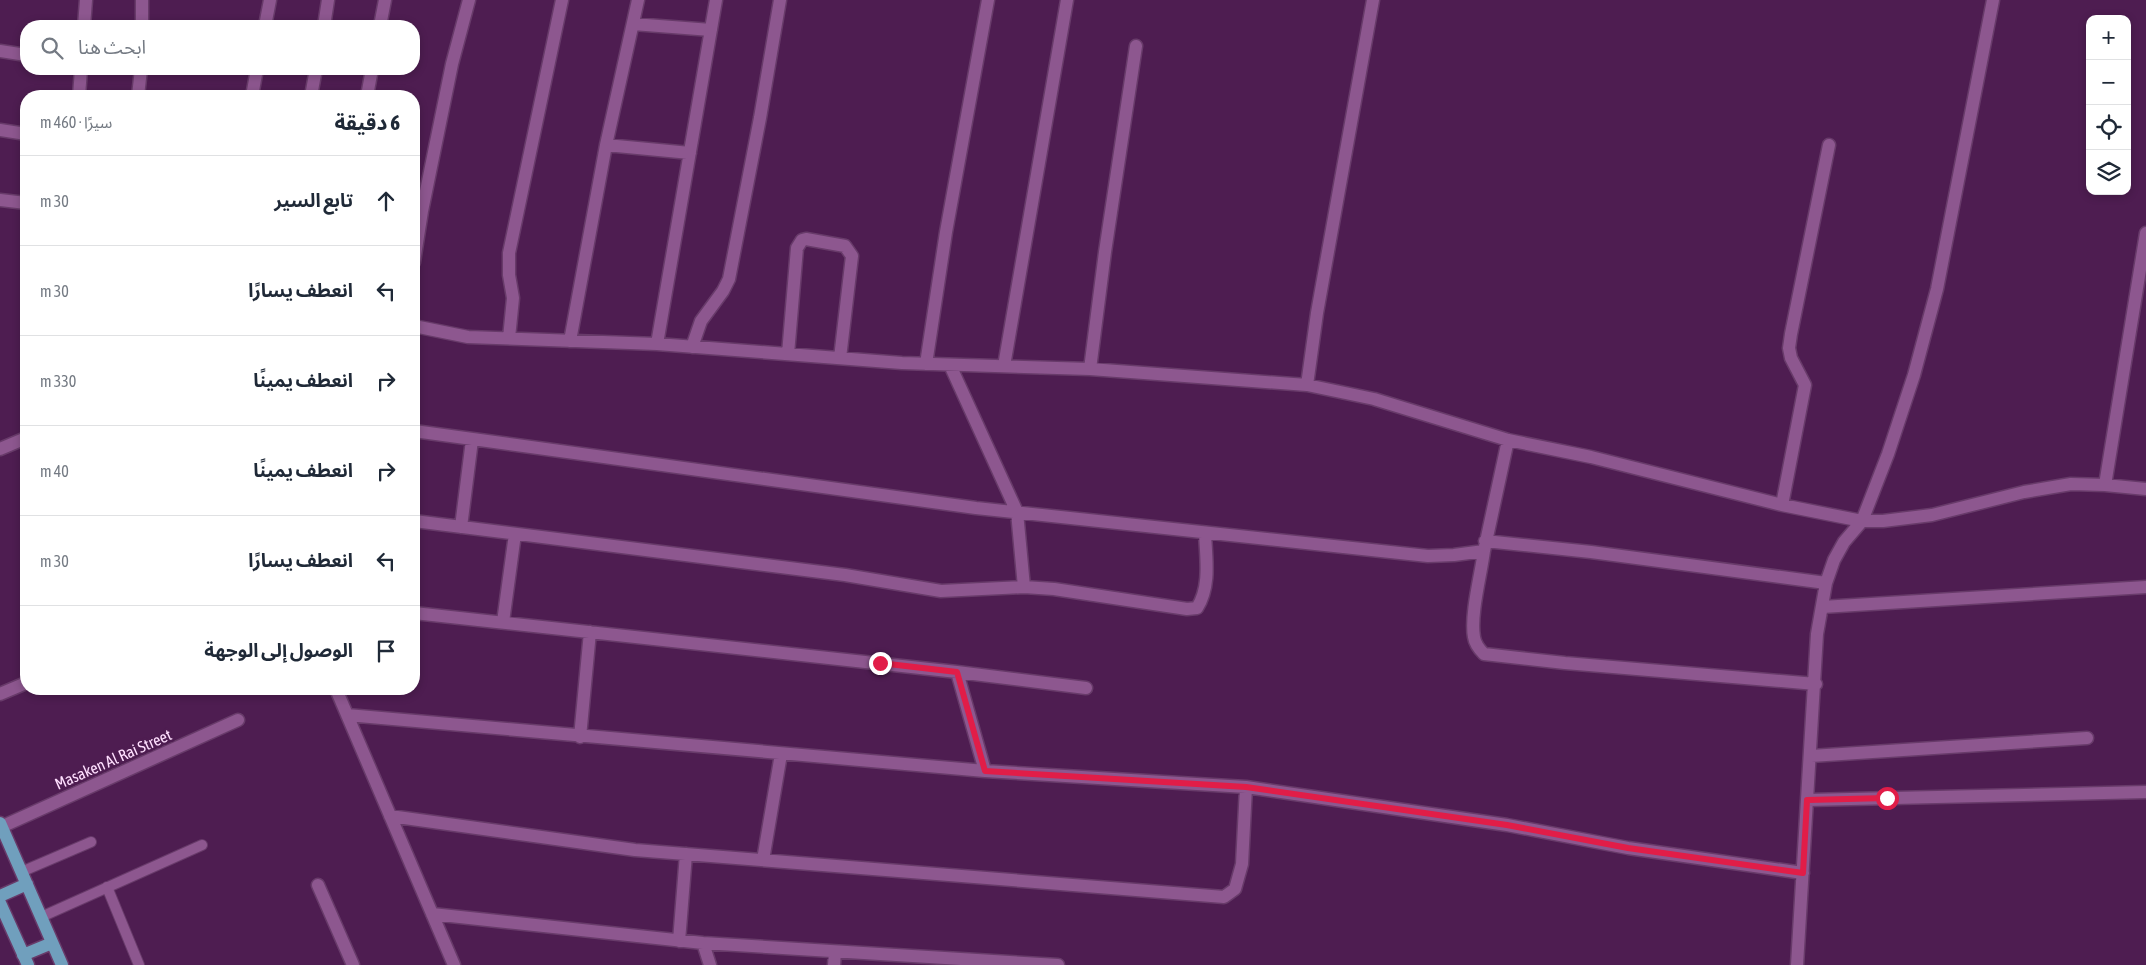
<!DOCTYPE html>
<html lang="ar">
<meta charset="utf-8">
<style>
body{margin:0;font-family:"Asap Condensed","Noto Sans Arabic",sans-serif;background:#f6f6f7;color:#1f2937;direction:rtl}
.controls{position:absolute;right:15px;top:15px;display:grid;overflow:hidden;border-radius:10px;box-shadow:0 2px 8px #0003}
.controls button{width:45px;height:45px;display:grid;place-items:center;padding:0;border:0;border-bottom:1px solid #e0e1e3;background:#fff;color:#1f2937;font:25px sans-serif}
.stop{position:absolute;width:15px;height:15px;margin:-11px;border:4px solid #e11d48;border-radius:50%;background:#fff}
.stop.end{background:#e11d48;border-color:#fff;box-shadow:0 1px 5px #0008}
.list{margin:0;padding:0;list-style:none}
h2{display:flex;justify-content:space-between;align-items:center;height:65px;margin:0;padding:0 20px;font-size:21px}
h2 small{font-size:16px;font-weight:400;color:#747a83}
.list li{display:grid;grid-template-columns:32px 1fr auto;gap:15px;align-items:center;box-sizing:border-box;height:90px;padding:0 20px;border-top:1px solid #e0e1e3}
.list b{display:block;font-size:19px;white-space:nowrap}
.list em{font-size:16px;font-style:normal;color:#747a83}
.icon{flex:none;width:28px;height:28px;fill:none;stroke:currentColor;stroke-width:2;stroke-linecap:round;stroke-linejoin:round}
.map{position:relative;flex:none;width:2146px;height:965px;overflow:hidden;direction:ltr}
.search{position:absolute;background:#fff;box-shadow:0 2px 8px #0003;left:20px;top:20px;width:400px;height:55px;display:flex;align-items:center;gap:12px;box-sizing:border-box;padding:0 18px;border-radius:20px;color:#747a83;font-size:19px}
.panel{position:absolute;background:#fff;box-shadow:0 2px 8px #0003;left:20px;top:90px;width:400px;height:605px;border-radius:20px;direction:rtl}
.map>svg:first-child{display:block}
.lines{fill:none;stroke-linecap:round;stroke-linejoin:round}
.lane-casing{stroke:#683b6a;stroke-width:12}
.street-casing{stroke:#683b6a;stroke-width:15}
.primary-casing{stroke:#683b6a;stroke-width:15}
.lane{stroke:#8d578f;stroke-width:10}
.street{stroke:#8d578f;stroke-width:12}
.primary{stroke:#709fbd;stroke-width:12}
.route{stroke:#e11d48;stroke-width:6}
.labels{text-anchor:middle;stroke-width:5;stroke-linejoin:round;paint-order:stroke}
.street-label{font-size:16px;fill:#ffe0ff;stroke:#4e1d51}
</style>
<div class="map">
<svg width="2146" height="965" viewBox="0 0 2146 965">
<rect width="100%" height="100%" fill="#4e1d51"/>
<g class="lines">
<defs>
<path id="lane" d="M21,872L91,842
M107,887L139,965
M41,917L202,845"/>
<path id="street" d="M633,24L711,30
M84,26L86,0
M142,26V0
M265,26L270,0
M324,26L328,0
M380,26L385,0
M0,51L26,55
M79,96L81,69
M138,96L141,69
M252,96L257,69
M311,96L316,69
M367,96L372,69
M0,130L26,134
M606,145L690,153
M0,200L26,203
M414,262L422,211L452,64L469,0
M414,326L468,337L657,344L902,363L1090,369L1307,385L1374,399L1508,440L1591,457L1782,505L1862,521H1883L1932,515L2024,492L2071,484L2105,485L2146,489
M509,338L513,298L509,275V253L562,0
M570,341L606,145L638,0
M657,344L716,0
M692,347L701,321L723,291L729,279L760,118L780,0
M788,354L797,248L802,240L806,239L845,246L852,256L840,358
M926,364L946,232L988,0
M950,365L1017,512L1024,587
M1004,366L1067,0
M1090,369L1105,252L1136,46
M1307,385L1317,313L1373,0
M414,431L976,508L1428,556L1454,555L1484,551L1508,440
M0,449L26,438
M2105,485L2146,233
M1782,505L1805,385L1791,358L1789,348L1791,334L1829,145
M414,521L845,575L941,591L1024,587L1054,589L1187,609L1197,608C1211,586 1206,558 1205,533
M461,527L472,440
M1485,541L1591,552L1826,583
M1484,551C1481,574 1470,615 1474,637C1475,644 1479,649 1484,654L1565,663L1816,684
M1822,607L2146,587
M414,613L957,672L1086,688
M503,622L515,534
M957,672L985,771
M336,689L454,965
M0,694L26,683
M347,715L985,771L1246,787L1242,864L1235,889L1224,897L635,850L390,816
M580,737L590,632
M1811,756L2087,738
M1246,787L1507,825L1628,848L1803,873
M1807,800L2146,792
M1,827L238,720
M763,860L781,754
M318,885L353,965
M432,914L703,943L1058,965
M679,941L686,854
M703,943L710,965
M834,965L835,952
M1797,965L1817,634L1826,583L1834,560L1844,542L1862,521L1888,454L1914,375L1937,289L1993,0"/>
<path id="primary" d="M0,823L62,965
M0,896L27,884
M0,903L28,965
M23,955L52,943"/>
</defs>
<use href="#lane" class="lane-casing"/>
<use href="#street" class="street-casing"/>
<use href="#primary" class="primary-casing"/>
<use href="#lane" class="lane"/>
<use href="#street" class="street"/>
<use href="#primary" class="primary"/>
</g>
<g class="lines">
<path class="route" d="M880,663L957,672L985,771L1246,787L1507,825L1628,848L1803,873L1807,800L1887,798"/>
</g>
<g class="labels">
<g class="street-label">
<text transform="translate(113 759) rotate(-24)" y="6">Masaken Al Rai Street</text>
</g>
</g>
</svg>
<div class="controls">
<button>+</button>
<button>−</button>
<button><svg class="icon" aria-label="locate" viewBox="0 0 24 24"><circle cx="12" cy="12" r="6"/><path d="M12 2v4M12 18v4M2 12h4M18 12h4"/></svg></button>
<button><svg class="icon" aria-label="layers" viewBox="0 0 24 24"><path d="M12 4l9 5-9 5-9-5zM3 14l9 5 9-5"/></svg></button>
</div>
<div class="stop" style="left:1887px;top:798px"></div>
<div class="stop end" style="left:880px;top:663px"></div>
<div class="search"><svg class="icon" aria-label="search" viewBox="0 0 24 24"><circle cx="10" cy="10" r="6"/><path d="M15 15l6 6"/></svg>ابحث هنا</div>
<section class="panel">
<h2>6 دقيقة<small>سيرًا · 460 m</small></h2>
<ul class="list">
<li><svg class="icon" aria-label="ahead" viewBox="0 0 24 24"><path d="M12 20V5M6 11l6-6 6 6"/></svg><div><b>تابع السير</b></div><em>30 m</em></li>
<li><svg class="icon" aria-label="left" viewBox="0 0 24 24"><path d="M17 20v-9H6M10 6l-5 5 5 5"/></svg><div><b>انعطف يسارًا</b></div><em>30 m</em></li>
<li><svg class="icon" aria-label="right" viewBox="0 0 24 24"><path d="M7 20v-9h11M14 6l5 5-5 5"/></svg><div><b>انعطف يمينًا</b></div><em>330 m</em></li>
<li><svg class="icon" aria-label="right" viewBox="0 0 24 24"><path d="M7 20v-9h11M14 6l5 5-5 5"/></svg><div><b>انعطف يمينًا</b></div><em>40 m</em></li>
<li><svg class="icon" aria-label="left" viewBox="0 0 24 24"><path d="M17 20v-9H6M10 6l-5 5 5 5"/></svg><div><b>انعطف يسارًا</b></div><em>30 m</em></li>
<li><svg class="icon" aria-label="arrive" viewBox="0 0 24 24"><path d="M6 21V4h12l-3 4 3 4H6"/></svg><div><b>الوصول إلى الوجهة</b></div></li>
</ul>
</section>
</div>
